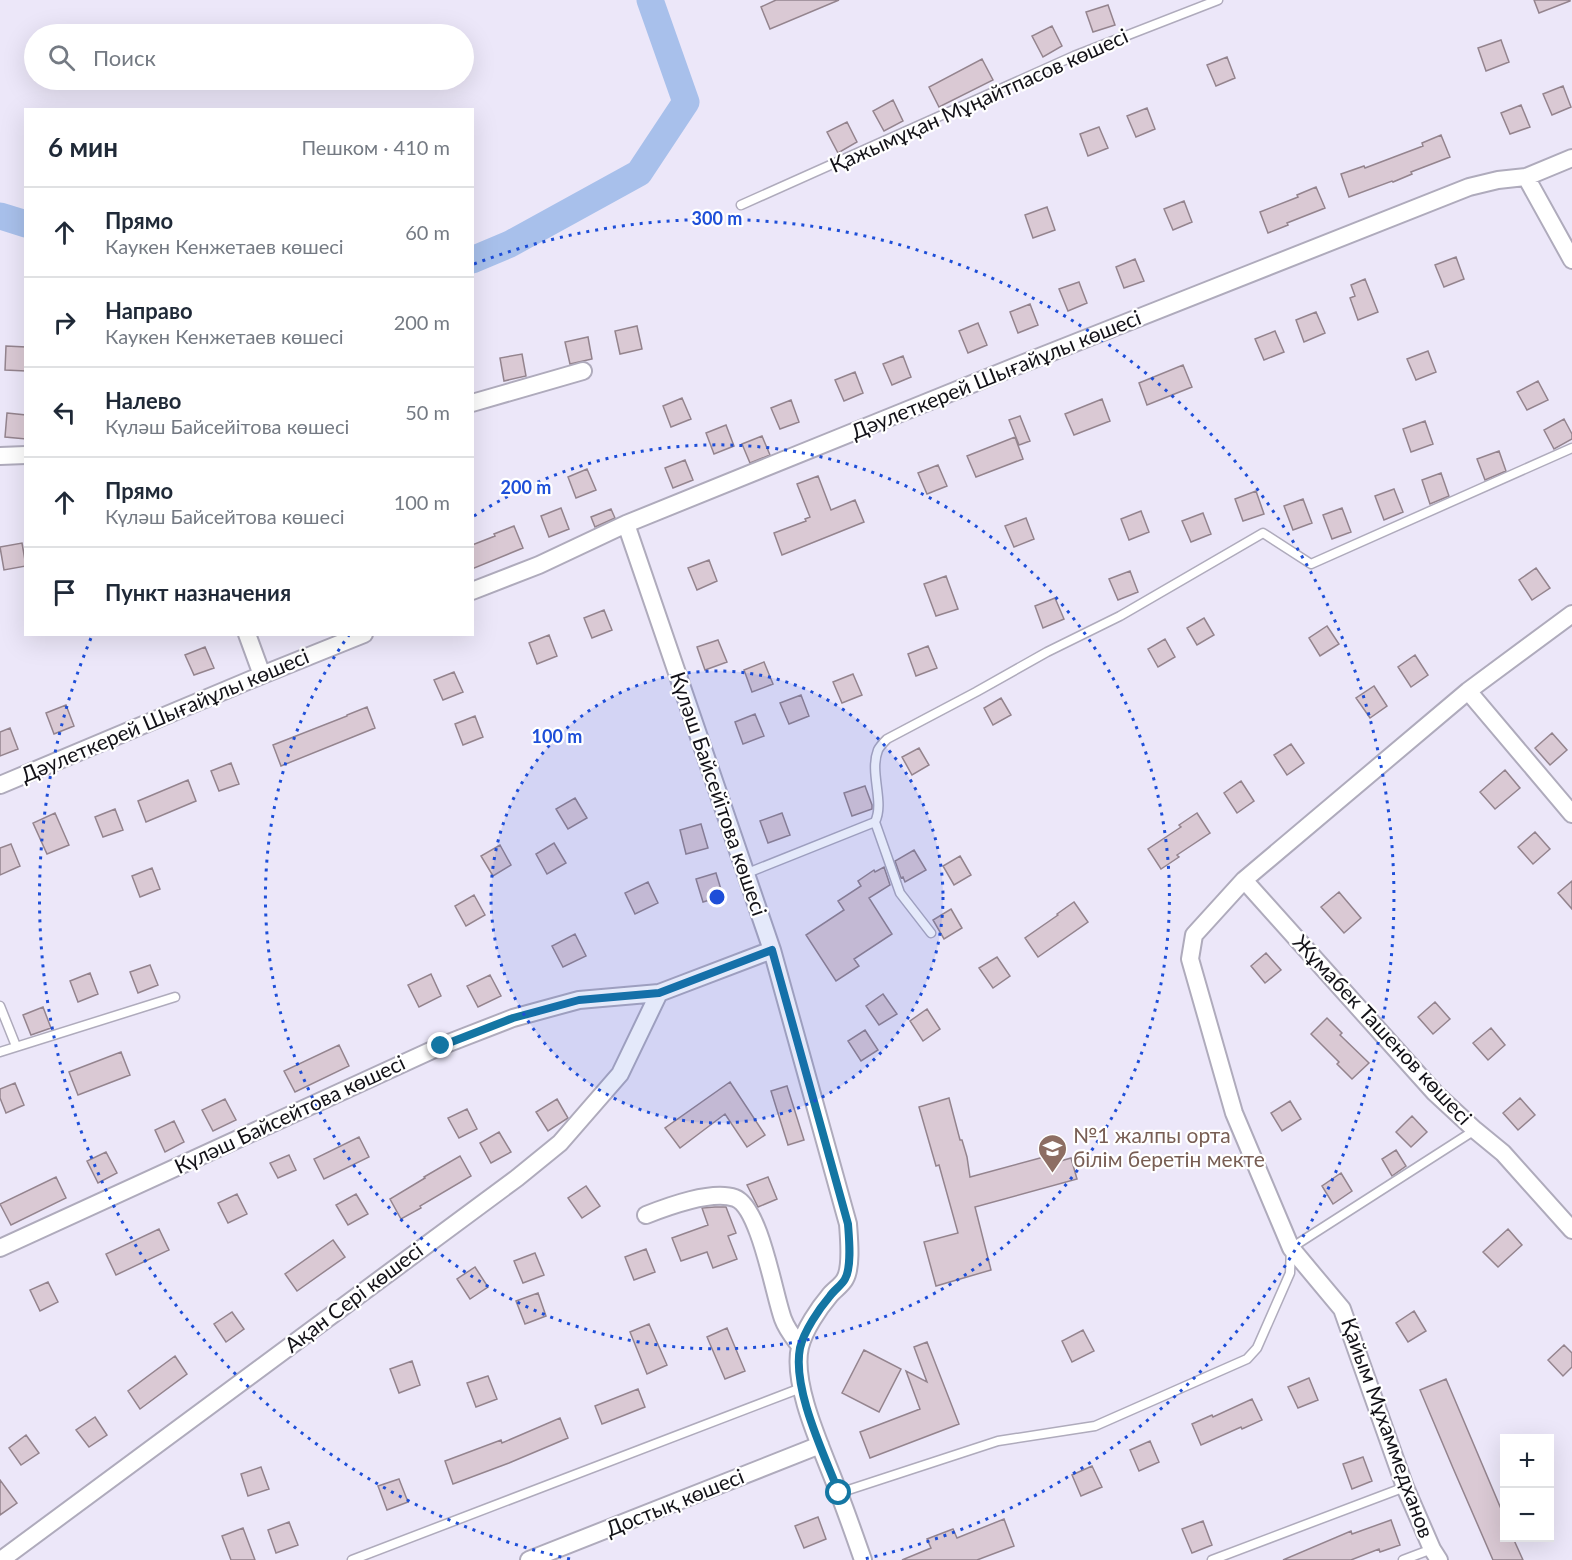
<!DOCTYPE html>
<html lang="ru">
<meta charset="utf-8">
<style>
body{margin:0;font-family:Lato,sans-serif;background:#f2f2f3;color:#1f2937}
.controls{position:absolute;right:18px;bottom:18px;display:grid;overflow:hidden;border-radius:0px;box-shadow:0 6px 24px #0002}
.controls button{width:54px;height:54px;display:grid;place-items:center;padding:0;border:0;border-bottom:2px solid #e0e1e3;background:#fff;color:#1f2937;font:30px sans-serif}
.stop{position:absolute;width:18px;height:18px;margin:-14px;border:4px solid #1476a3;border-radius:50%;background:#fff}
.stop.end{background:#1476a3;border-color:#fff;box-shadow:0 2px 6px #0008}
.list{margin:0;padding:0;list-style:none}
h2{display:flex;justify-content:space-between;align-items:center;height:78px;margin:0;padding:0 24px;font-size:26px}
h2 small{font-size:20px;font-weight:400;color:#747a83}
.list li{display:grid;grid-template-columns:39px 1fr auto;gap:18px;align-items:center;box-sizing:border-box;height:90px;padding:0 24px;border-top:2px solid #e0e1e3}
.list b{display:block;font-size:22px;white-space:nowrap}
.list p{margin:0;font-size:20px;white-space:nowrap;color:#747a83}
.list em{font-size:20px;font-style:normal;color:#747a83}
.icon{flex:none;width:33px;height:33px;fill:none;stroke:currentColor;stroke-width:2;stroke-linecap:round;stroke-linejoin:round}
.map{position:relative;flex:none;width:1572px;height:1560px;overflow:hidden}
.search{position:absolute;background:#fff;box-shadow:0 6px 24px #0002;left:24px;top:24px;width:450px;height:66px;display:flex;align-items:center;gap:15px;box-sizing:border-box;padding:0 21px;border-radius:33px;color:#747a83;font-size:22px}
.panel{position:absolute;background:#fff;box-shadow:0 6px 24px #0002;left:24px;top:108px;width:450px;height:528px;border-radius:0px}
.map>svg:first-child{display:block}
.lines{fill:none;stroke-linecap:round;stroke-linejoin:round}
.river{stroke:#a8c0eb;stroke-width:27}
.building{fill:#dac9d4;stroke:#94848e;stroke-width:1.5}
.lane-casing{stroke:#afabbc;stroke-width:11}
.street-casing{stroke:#afabbc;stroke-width:20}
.lane{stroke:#fff;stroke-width:8}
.street{stroke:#fff;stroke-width:16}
.route{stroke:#1476a3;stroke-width:8}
.ring{fill:none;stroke:#1d4ed8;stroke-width:3;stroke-dasharray:3 6}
.labels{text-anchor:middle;stroke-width:4.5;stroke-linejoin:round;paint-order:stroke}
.street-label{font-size:21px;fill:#131218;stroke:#fff}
.education-label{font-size:21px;fill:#785e54;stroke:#fff;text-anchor:start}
.centre{fill:#1d4ed8;stroke:#fff;stroke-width:3}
.ring-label{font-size:18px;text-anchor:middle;font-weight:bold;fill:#1d4ed8;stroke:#fff;stroke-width:4.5;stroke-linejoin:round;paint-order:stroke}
</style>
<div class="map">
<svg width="1572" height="1560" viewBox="0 0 1572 1560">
<rect width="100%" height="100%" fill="#ece7f9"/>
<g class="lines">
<path class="river" d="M0,216L26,224
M472,260L510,244L639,173L686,102L650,0"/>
</g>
<path class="building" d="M776,0H839L770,29L761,7Z
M1534,0H1570V1L1539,13Z
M1108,5L1115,25L1093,32L1086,12Z
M1052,26L1062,46L1043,57L1032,36Z
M1501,40L1509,62L1486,71L1478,48Z
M1227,57L1235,78L1216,86L1207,65Z
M982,59L993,80L939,107L929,87Z
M1563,86L1571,107L1552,115L1543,94Z
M893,100L903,121L884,131L873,111Z
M1521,105L1530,127L1510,134L1501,113Z
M1147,108L1155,129L1136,137L1127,116Z
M847,122L857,142L838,153L827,132Z
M1099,127L1108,148L1088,156L1080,134Z
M1441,135L1450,157L1411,172L1412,174L1393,182L1392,181L1349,197L1341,174L1364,166L1365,168L1423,146L1422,143Z
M1316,187L1325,208L1287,223L1288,225L1268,233L1260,212L1298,197L1297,195Z
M1184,201L1192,222L1173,230L1164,209Z
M1047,207L1055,230L1033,238L1025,215Z
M1456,257L1464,279L1444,287L1435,265Z
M1135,259L1144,281L1124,288L1116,267Z
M1365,279L1378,312L1358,320L1350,298L1355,296L1351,285Z
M1079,282L1087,303L1068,311L1059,289Z
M1030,304L1038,325L1018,333L1010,312Z
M1316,312L1325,333L1304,342L1296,320Z
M978,323L987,345L968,353L959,331Z
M637,326L642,349L620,354L615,331Z
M1275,331L1284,352L1264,360L1255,339Z
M588,337L592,359L570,364L565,342Z
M6,346L26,347V371L5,370Z
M1428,351L1436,372L1416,380L1407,359Z
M522,354L526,376L504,381L500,358Z
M903,356L911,377L892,385L883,364Z
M1183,365L1192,387L1147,405L1139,383Z
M855,372L863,393L844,401L835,380Z
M1538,381L1548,400L1527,410L1517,392Z
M682,398L691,419L671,427L663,406Z
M1102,399L1110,421L1074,435L1065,414Z
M791,400L799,422L780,429L771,408Z
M7,413L26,415V439L5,437Z
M1020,416L1030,441L1019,445L1009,420Z
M1564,419L1572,434V439L1554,449L1544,430Z
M1425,421L1433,444L1411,452L1403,429Z
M726,425L734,446L714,454L706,433Z
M762,436L770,455L750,463L742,444Z
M1015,437L1023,459L976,477L967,456Z
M1499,451L1506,471L1485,480L1477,459Z
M685,460L693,480L673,488L665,468Z
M938,465L947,486L927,494L918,473Z
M587,469L596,490L576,498L568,477Z
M1441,473L1449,496L1430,504L1422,480Z
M818,476L831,510L855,500L864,522L782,555L774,533L806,521L805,519L810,517L797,484Z
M1394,489L1403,512L1384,520L1375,496Z
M1256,491L1264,514L1243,521L1235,499Z
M1303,499L1312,523L1293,530L1284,506Z
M561,508L569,529L549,537L541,516Z
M1342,508L1351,532L1332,539L1323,515Z
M611,509L615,518L595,527L591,517Z
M1141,511L1149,532L1129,540L1121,519Z
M1203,513L1211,534L1191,542L1182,521Z
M1026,518L1034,539L1014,547L1005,526Z
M514,526L523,548L472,569V545L495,536L494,534Z
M22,543L26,566L4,570L0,547Z
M709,560L717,581L697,590L688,568Z
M1536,568L1550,588L1532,600L1519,580Z
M1130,571L1138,592L1118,600L1109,579Z
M946,576L958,609L936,616L924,584Z
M1055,598L1064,619L1043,628L1035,606Z
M604,610L612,630L592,638L584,618Z
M1204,618L1214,635L1197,645L1187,628Z
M1327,626L1339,644L1320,656L1309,638Z
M549,635L557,656L537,664L529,643Z
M1165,639L1175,657L1158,667L1148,649Z
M718,640L727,662L705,670L697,647Z
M928,646L937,668L916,676L908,654Z
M205,647L214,668L194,675L185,655Z
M1415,655L1428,675L1411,687L1398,667Z
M764,662L773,684L752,692L744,670Z
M454,672L463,692L443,700L434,680Z
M853,674L862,695L842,703L833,682Z
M1374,686L1387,706L1370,718L1356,698Z
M801,695L809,716L789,724L780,703Z
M1001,698L1011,715L993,725L984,708Z
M66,705L74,726L54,734L46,713Z
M367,707L375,728L281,766L273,745L347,716V715Z
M755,714L764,736L743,744L735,722Z
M475,716L483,737L463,745L455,724Z
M10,728L18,749L0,756V732Z
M1552,733L1567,750L1550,765L1535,748Z
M1291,744L1304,763L1287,775L1274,755Z
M919,748L929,765L912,775L902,757Z
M231,763L239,784L219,791L211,771Z
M1505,770L1520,788L1495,809L1480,792Z
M188,780L196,801L146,822L138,801Z
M1241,781L1254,801L1237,813L1224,793Z
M865,786L872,805V809L852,816L844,793Z
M575,798L587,818L568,829L556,809Z
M115,809L123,830L103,837L95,817Z
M55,813L69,845L47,854L33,823Z
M782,813L790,835L768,843L760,821Z
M1197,813L1210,833L1177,855L1179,857L1161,869L1148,849L1181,827L1179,825Z
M701,824L708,848L686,854L680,830Z
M1535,832L1550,849L1533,864L1518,847Z
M554,843L566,863L547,874L536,854Z
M11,844L20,866L0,875V848Z
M500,845L511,865L493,876L481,856Z
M914,850L926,870L905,882L903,877L901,878L895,861Z
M960,856L971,875L954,885L943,866Z
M884,867L890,885L869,898L892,934L854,959L859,966L836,981L806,935L844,910L838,901L861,886L858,881L874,870L875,872Z
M152,868L160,889L140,897L132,876Z
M716,873L723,896L703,902L696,879Z
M1572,881V909L1558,893Z
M648,882L658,903L635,914L625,893Z
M1339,892L1361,918L1344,933L1321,907Z
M474,895L485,915L466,926L455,906Z
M1074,902L1088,922L1038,957L1025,938L1058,915L1057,914Z
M951,909L962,928L944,939L933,920Z
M575,934L586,956L563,967L552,946Z
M1266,953L1281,970L1265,983L1251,966Z
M997,957L1010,976L993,988L979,968Z
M150,965L158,985L138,993L130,972Z
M90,973L98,994L78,1002L70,981Z
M431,974L441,996L419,1007L408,985Z
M490,975L501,996L478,1007L467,986Z
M883,994L897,1014L879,1025L866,1006Z
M1435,1002L1450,1019L1433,1034L1418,1017Z
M43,1007L51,1028L31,1035L23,1015Z
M927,1009L940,1029L923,1041L910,1021Z
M1327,1018L1342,1033L1340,1035L1369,1063L1352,1079L1337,1064L1339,1062L1311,1034Z
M1491,1028L1505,1045L1488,1060L1473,1043Z
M865,1030L878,1050L861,1061L848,1041Z
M339,1045L349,1066L295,1092L284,1071Z
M121,1052L130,1075L78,1095L69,1072Z
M730,1082L765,1135L747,1147L725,1114L680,1148L665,1128Z
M15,1083L24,1105L6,1113L0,1098V1089Z
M787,1086L804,1140L788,1145L771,1091Z
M949,1098L960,1140H962L967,1157L970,1177L1055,1154L1057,1162L1071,1158L1077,1179L975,1207L991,1270L936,1286L924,1242L958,1233L939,1165L936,1166L919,1107Z
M1520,1098L1535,1115L1518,1130L1503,1113Z
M225,1099L236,1120L213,1131L202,1110Z
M557,1099L568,1118L548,1131L536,1112Z
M1290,1101L1301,1119L1282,1131L1271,1113Z
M467,1109L477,1129L459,1138L448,1118Z
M1412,1116L1427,1132L1411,1147L1396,1132Z
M174,1121L184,1142L165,1152L155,1130Z
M499,1132L511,1152L491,1163L480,1143Z
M359,1137L369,1157L324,1179L314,1159Z
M1396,1150L1406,1166L1392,1176L1382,1159Z
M106,1152L117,1173L98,1183L87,1161Z
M289,1155L296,1170L278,1178L270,1163Z
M460,1156L471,1176L420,1206L421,1208L401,1219L390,1199L425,1178L424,1177Z
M1341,1173L1352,1191L1333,1204L1322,1186Z
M56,1177L66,1198L11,1225L0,1204Z
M768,1177L777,1199L758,1207L747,1185Z
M586,1186L600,1206L582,1218L568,1198Z
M237,1194L247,1214L228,1223L218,1203Z
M356,1194L368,1214L348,1225L336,1205Z
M715,1207H726L736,1233L728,1236L737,1259L713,1268L707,1252L681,1261L672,1238L708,1225L702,1208Z
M159,1229L169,1250L116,1275L106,1254Z
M1508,1229L1522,1245L1498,1267L1483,1252Z
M333,1240L345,1257L297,1291L285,1274Z
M646,1249L655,1272L634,1280L625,1257Z
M535,1253L544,1275L523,1283L514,1261Z
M475,1267L488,1287L470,1299L457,1279Z
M48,1282L58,1302L40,1311L30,1290Z
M538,1293L546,1316L525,1324L516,1301Z
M1414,1311L1426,1331L1408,1342L1396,1323Z
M232,1312L244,1329L226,1342L214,1324Z
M649,1324L667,1365L647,1374L630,1332Z
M727,1328L745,1371L725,1379L707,1337Z
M1083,1330L1094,1351L1072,1362L1062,1341Z
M927,1342L959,1424L870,1458L860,1432L920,1409L906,1371L927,1382L914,1347Z
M1564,1345L1572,1353V1367L1563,1376L1548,1360Z
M864,1350L901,1369L879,1412L842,1393Z
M175,1356L187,1374L140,1409L128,1391Z
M412,1361L420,1385L399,1393L390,1369Z
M488,1376L497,1399L476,1407L467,1383Z
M1309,1378L1318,1400L1298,1408L1288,1387Z
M1446,1379L1504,1516V1538H1513L1523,1560H1493L1453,1468L1420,1390Z
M638,1389L645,1407L602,1424L595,1406Z
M1252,1399L1262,1420L1242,1429L1241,1427L1201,1445L1192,1424L1212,1415L1213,1417Z
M95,1417L107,1435L89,1447L76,1430Z
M560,1418L568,1438L509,1463L453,1484L445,1461L501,1440L502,1443Z
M26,1435L39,1453L21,1465L9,1448Z
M1150,1441L1159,1462L1139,1471L1130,1450Z
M1363,1457L1372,1481L1352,1489L1343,1464Z
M1092,1466L1102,1487L1081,1496L1072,1475Z
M261,1467L269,1489L248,1496L241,1474Z
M399,1479L408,1502L387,1510L378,1486Z
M0,1480L17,1503L0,1515Z
M818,1517L826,1539L804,1548L795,1526Z
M1004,1519L1014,1546L977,1560H902L931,1548L927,1539L953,1529L957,1538Z
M1391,1520L1400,1545L1380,1552L1379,1549L1351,1560H1283L1351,1531L1352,1534Z
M1203,1521L1212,1545L1192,1553L1182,1529Z
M289,1522L298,1545L276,1553L268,1530Z
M243,1528L255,1560H231L222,1536Z"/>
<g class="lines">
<defs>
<path id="lane" d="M741,205L1074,56L1218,0
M745,874L875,822
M931,933L900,893L875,822C885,802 869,773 878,750C880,746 884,742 887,739L976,692L1047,652L1120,616L1263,533L1311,564L1572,448
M0,1006L16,1046
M0,1052L175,997
M839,1493L998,1441L1095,1426L1247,1359L1257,1348L1290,1273L1291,1248L1475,1130
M352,1560L801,1388
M1212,1560L1405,1487
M1403,1560L1432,1549"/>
<path id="street" d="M1526,177L1572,260
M472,403L583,371
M0,456L26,455
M472,591L539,565L626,524L1014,367L1469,187L1498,180L1526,177L1572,158
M247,634L262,675
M1468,691L1572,814
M0,785L262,675L364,634
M1244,880L1435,1093L1475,1130L1503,1153L1572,1230
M772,950L848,1224C849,1238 852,1267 845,1279C842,1285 834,1290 830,1295C819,1308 804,1330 800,1347C791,1386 824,1453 838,1491C847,1514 855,1537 863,1560
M646,1215C669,1206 712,1190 735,1198C760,1207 774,1295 783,1319C787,1330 794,1338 800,1346
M0,1248L441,1046L513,1018L579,1000L659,993L772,950L626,524
M1,1560L517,1178L560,1143L620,1074L659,993
M529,1560L820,1445
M1439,1560L1432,1549L1405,1487L1342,1309L1291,1248L1234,1113L1190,959L1194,935L1244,880L1468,691L1572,614"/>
</defs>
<use href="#lane" class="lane-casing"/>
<use href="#street" class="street-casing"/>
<use href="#lane" class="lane"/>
<use href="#street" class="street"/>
</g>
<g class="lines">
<path class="route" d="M441,1046L513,1018L579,1000L659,993L772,950L848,1224C849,1238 852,1267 845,1279C842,1285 834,1290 830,1296C819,1309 804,1331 800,1348C792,1389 824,1454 839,1493"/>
</g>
<circle cx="717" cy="897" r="226" fill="#1d4ed8" fill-opacity=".12"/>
<g class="ring">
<circle cx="717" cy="897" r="226"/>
<path d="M474 516A452 452 0 1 1 349 635"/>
<path d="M570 1559A678 678 0 0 1 91 638M474 264A678 678 0 1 1 864 1559"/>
</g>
<defs>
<symbol id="school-pin" viewBox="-11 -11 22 30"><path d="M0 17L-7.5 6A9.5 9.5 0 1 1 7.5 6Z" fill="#8d6e63" stroke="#fff"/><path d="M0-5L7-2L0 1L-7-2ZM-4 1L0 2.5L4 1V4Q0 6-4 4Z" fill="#fff"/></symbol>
</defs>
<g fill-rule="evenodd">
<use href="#school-pin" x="1036" y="1132" width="33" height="45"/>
</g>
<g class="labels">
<g class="street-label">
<text transform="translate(979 101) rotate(-24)" y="7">Қажымұқан Мұңайтпасов көшесі</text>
<text transform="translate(996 375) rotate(-22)" y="7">Дәулеткерей Шығайұлы көшесі</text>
<text transform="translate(165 716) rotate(-23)" y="7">Дәулеткерей Шығайұлы көшесі</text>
<text transform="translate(718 794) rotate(71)" y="7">Күләш Байсейітова көшесі</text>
<text transform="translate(1382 1030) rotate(47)" y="7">Жұмабек Ташенов көшесі</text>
<text transform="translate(290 1115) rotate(-25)" y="7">Күләш Байсейтова көшесі</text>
<text transform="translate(354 1298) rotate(-37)" y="7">Ақан Сері көшесі</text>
<text transform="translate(1387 1428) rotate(70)" y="7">Қайым Мұхаммедханов</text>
<text transform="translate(675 1503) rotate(-22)" y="7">Достық көшесі</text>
</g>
<g class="education-label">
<text x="1073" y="1143">№1 жалпы орта<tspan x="1073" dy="24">білім беретін мекте</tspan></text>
</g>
</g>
<circle cx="717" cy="897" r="9" class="centre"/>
<g class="ring-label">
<text x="717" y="225">300 m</text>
<text x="526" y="494">200 m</text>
<text x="557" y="743">100 m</text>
</g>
</svg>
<div class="controls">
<button>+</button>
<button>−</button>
</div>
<div class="stop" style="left:839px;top:1493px"></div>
<div class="stop end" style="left:441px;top:1046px"></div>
<div class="search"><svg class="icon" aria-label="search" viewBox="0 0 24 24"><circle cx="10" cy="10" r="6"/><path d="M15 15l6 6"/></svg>Поиск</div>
<section class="panel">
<h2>6 мин<small>Пешком · 410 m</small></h2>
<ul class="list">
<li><svg class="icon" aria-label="ahead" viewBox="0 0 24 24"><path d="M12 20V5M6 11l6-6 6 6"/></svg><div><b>Прямо</b><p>Каукен Кенжетаев көшесі</p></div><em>60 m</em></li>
<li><svg class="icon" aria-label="right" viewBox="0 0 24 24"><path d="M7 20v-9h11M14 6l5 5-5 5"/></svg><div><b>Направо</b><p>Каукен Кенжетаев көшесі</p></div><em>200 m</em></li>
<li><svg class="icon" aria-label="left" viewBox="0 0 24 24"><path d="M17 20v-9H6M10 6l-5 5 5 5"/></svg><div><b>Налево</b><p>Күләш Байсейітова көшесі</p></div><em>50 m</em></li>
<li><svg class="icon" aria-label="ahead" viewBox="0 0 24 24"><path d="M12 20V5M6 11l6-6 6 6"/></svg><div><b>Прямо</b><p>Күләш Байсейтова көшесі</p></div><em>100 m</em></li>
<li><svg class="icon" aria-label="arrive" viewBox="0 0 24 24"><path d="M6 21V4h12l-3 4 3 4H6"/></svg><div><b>Пункт назначения</b></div></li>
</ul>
</section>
</div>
